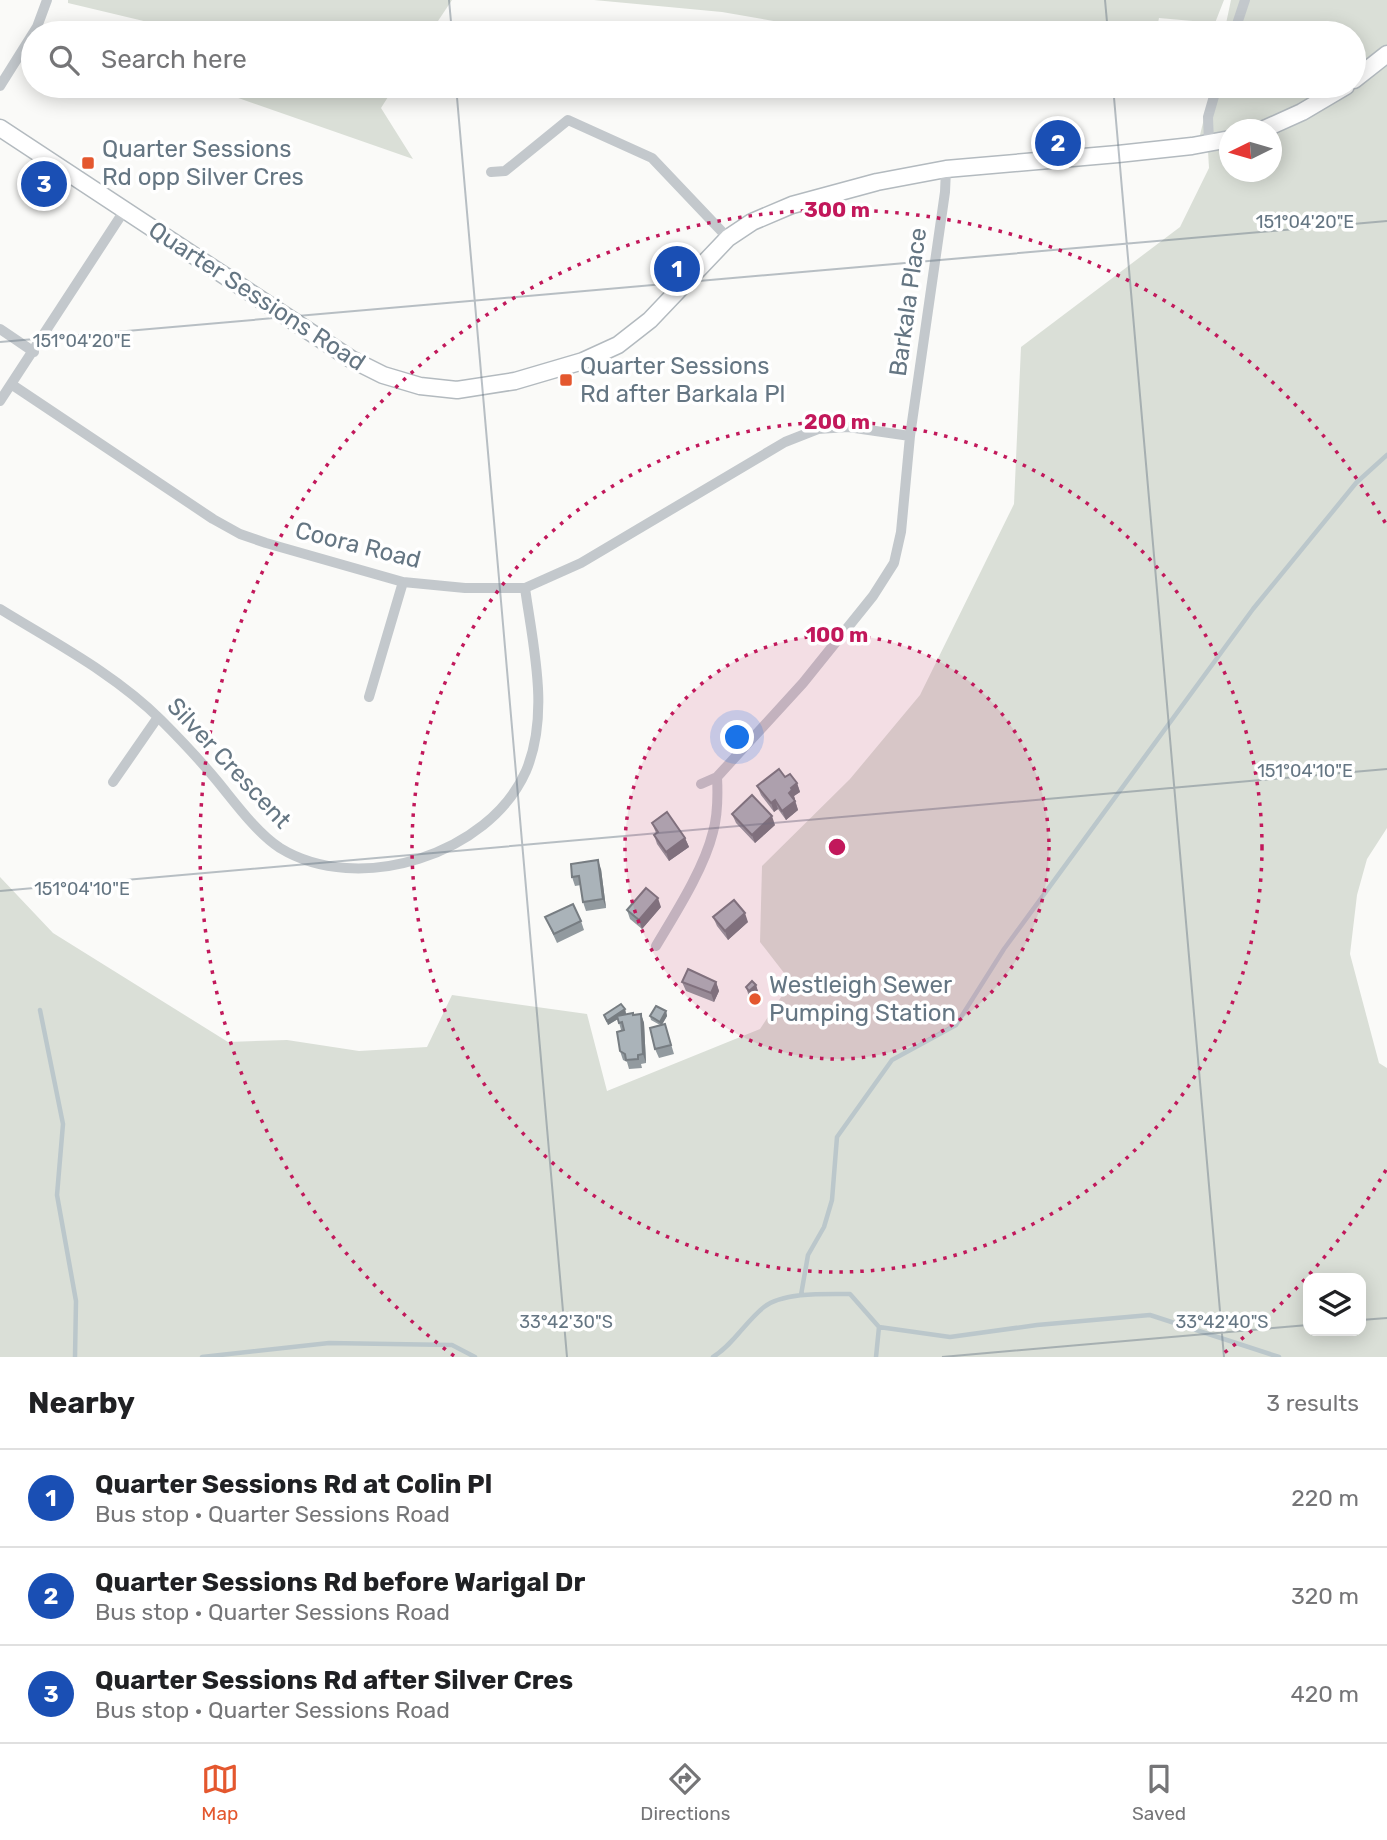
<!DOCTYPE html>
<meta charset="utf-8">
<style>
body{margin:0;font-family:Rubik,sans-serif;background:#f2f2f2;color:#202124}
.controls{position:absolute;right:21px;bottom:21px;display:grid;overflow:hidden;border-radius:14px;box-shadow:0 4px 18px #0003}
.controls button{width:63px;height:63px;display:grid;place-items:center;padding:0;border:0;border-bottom:2px solid #e0e0e0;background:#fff;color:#202124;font:35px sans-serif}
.compass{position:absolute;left:1219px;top:119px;width:63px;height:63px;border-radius:50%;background:#fff;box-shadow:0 4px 18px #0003;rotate:265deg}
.you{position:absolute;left:738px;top:738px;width:24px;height:24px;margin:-18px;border:5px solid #fff;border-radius:50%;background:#1a73e8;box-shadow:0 0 0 10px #1a73e833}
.badge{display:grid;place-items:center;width:46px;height:46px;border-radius:50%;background:#e4572e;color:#fff;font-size:23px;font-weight:700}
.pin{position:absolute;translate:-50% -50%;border:4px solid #fff;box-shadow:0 2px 7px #0006}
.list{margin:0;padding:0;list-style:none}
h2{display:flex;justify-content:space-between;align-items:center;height:91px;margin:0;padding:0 28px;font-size:30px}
h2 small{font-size:23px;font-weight:400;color:#757577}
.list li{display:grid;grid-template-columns:46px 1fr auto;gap:21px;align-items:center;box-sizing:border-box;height:98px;padding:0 28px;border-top:2px solid #e0e0e0}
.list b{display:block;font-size:26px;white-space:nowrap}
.list p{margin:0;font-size:23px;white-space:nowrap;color:#757577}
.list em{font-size:23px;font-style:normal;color:#757577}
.icon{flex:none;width:38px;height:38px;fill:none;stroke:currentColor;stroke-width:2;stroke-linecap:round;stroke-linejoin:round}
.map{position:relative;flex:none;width:1387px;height:1357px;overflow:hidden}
.search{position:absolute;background:#fff;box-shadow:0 4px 18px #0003;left:21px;right:21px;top:21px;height:77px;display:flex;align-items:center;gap:18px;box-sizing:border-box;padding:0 24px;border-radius:38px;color:#757577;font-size:26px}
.sheet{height:385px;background:#fff}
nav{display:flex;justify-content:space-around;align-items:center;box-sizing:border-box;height:98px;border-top:2px solid #e0e0e0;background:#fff;font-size:19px;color:#757577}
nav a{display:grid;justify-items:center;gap:4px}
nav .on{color:#e4572e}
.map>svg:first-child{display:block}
.green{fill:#dadfd7;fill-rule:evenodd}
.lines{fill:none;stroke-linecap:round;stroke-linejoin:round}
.stream{stroke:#bbc7cb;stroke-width:4.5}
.secondary-casing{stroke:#b3babf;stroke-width:19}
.street{stroke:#c3c8cc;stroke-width:10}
.secondary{stroke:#fff;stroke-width:16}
.wall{fill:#929a9f}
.shaded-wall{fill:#777d82}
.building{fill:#aab3b9;stroke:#777d82;stroke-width:2}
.ticks{fill:none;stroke:#657683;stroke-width:2;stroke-opacity:0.45}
.ring{fill:none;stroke:#c2185b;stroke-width:3.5;stroke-dasharray:3.5 7}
.poi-dot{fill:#e4572e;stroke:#fff;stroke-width:2.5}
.labels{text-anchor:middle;stroke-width:7;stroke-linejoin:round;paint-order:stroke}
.poi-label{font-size:24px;fill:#657683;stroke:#fff;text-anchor:start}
.street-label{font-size:24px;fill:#657683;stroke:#fff}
.ticks-label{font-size:18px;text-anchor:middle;fill:#657683;stroke:#fff;stroke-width:7;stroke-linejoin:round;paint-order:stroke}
.centre{fill:#c2185b;stroke:#fff;stroke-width:3.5}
.ring-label{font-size:21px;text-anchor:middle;font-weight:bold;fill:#c2185b;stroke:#fff;stroke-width:7;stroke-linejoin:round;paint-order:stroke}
</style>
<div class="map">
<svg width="1387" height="1357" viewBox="0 0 1387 1357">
<rect width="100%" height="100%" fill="#fafaf8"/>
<path class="green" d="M68,0H452L430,33H170L152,23L68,3Z
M594,0H1224L1215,23L1159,18L1157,28L991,31L986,33H843L722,12Z
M1231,0H1387V828L1367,859L1357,895L1350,954L1379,1063L1387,1068V1357H0V877L53,933L228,1042L287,1040L359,1051L427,1047L452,995L587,1014L607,1091L760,1029L791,982L760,942L762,866L850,779L920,695L1014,504L1021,347L1180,227L1209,168L1208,151L1200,135L1212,86H1354V33H1224ZM1230,130H1272V172H1230ZM1308,1278H1361V1331H1308Z
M219,86H395L381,108L413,159L224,93Z"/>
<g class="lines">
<path class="stream" d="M40,1010L63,1124L57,1195L76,1301L75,1357
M801,1295L808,1255L824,1227L832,1200L837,1137L892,1060L956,1025L1004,949L1253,609L1356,483L1387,455
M879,1327L950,1337L1037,1325L1150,1315L1279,1357
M202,1357L329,1343L452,1345L475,1357
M713,1357C734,1344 745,1322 764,1307C784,1292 825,1294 850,1294L879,1327L876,1357"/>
<defs>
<path id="secondary" d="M1354,80L1387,54
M0,128L351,359L383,375L420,386L457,390L515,381L583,361L618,345L650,320L728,238L752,222L792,205L877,182L946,169L1118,154L1192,146L1230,139
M1262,130L1302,112L1346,86"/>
</defs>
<use href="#secondary" class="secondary-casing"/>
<path class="street" d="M1234,33L1245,0
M0,86L37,27L47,0
M1209,143L1208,117L1217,86
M491,172L505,171L568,120L652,158L728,238
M0,329L34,352
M11,384L213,519L240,534L266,543L403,582L465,588H525L581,563L785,442L818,429L848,427L910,436
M0,401L124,211
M0,609C55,643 115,674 161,720C181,740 200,760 218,782C236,804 257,833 280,848C358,896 489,855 526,771C550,714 533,646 525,588
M369,697L403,582
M113,782L158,717
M701,784L717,777L803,683L873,596L894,563L901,532L910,436L945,192L946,169
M656,946C675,914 704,869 713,832C718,814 718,796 717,777"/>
<use href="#secondary" class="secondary"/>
</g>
<path class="wall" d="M785,777L797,783L800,792L794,796L798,810L786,820L778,809L774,812L761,795L757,786Z
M732,814L775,825L755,843L736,823Z
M652,823L685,838L689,847L669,861L657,844L654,835L656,833Z
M601,869L606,908L586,911L583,902L581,885L575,886L572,877Z
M661,907L642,929L630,919L627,910Z
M545,917L581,921L584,930L557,943Z
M713,917L748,922L728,940L717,926Z
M682,982H716L719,991L714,1002L686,991Z
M756,985L760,998L754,1004L750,1000L746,987Z
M625,1009L626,1014H641L644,1023L646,1063L641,1064L642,1068L629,1069L627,1062L623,1060L620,1051L621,1030L618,1019L608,1025L604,1015Z
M666,1011L667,1016L662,1025L665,1024L674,1054L659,1058L655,1049L660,1025L651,1020L650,1016Z"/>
<path class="shaded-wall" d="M797,783L800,792L794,796L795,799L792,802L789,793L791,788Z
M775,800L778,809L774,812L771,803Z
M795,801L798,810L786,820L782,811Z
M772,816L775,825L755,843L752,835Z
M685,838L689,847L669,861L666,852Z
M598,860L601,869L606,908L603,899Z
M658,898L661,907L642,929L639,920Z
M745,913L748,922L728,940L725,931Z
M716,982L719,991L714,1002L711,993Z
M756,985L760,998L754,1004L749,991Z
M625,1009L626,1014L608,1025L607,1021Z
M666,1011L667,1016L661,1026L660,1022Z
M641,1014L644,1023L646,1063L643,1054Z"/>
<path class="building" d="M779,769L785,777L790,774L797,783L791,788L792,790L789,793L795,801L782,811L775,800L771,803L757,786Z
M752,795L772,816L752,835L732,814Z
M667,812L685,838L666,852L654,835L658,832L652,823Z
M598,860L603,899L583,902L579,876L572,877L571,864Z
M646,888L658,898L639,920L627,910Z
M734,900L745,913L725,931L713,917Z
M573,904L581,921L554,934L545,917Z
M688,969L716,982L711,993L682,982Z
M752,981L756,985L749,991L746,987Z
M621,1004L625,1009L607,1021L604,1015Z
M656,1006L666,1011L660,1022L650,1016Z
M633,1013V1015L641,1014L643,1054L638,1055V1059L626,1060L625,1054L620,1051L617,1032L624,1030L622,1022L619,1023L617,1016Z
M665,1024L671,1045L655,1049L650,1028Z"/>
<path class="ticks" d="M449,0L452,33M1105,0L1108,33M456,86L567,1357M1113,86L1224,1357M0,342L1387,221M0,891L1387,769M1361,1320L1387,1318M942,1357L1308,1325"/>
<circle cx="837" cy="847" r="212" fill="#c2185b" fill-opacity=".12"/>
<g class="ring">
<circle cx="837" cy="847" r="212"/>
<circle cx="837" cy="847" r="425"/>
<path d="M1386 1170A637 637 0 0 1 1220 1356M454 1356A637 637 0 1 1 1386 524"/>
</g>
<g class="poi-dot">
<rect x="81" y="156" width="14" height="14" rx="3.5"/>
<rect x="559" y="373" width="14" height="14" rx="3.5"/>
<circle cx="755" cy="999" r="7"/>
</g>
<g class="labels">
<g class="poi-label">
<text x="102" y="157">Quarter Sessions<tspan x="102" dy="28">Rd opp Silver Cres</tspan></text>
<text x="580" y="374">Quarter Sessions<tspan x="580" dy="28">Rd after Barkala Pl</tspan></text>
<text x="769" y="993">Westleigh Sewer<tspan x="769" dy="28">Pumping Station</tspan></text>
</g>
<g class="street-label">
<text transform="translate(257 296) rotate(33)" y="8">Quarter Sessions Road</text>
<text transform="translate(908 302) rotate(-82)" y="8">Barkala Place</text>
<text transform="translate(358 545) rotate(14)" y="8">Coora Road</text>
<text transform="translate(229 763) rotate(47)" y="8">Silver Crescent</text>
</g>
</g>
<g class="ticks-label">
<text x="1305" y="228">151°04'20"E</text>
<text x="82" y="347">151°04'20"E</text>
<text x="1305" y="777">151°04'10"E</text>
<text x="82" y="895">151°04'10"E</text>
<text x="566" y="1328">33°42'30"S</text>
<text x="1222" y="1328">33°42'40"S</text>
</g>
<circle cx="837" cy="847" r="10" class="centre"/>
<g class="ring-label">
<text x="837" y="217">300 m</text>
<text x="837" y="429">200 m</text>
<text x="837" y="642">100 m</text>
</g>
</svg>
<div class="controls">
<button><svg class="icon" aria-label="layers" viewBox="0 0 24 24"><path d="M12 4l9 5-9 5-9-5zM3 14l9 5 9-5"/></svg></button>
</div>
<svg class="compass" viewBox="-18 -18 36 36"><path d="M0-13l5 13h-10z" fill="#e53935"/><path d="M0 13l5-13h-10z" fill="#757577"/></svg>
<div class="you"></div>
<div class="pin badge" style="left:677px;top:269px;background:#1a4fb4">1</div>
<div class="pin badge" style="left:1058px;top:143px;background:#1a4fb4">2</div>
<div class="pin badge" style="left:44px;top:184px;background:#1a4fb4">3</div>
<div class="search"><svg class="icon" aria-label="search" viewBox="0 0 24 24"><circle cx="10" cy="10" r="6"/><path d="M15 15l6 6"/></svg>Search here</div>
</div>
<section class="sheet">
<h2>Nearby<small>3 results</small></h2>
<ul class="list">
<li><span class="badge" style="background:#1a4fb4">1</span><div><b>Quarter Sessions Rd at Colin Pl</b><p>Bus stop · Quarter Sessions Road</p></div><em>220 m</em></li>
<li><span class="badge" style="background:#1a4fb4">2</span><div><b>Quarter Sessions Rd before Warigal Dr</b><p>Bus stop · Quarter Sessions Road</p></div><em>320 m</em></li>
<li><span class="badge" style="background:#1a4fb4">3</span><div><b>Quarter Sessions Rd after Silver Cres</b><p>Bus stop · Quarter Sessions Road</p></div><em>420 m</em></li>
</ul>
</section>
<nav>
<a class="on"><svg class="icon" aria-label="map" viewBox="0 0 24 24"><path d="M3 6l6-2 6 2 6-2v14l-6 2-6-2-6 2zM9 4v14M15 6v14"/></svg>Map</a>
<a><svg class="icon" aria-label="directions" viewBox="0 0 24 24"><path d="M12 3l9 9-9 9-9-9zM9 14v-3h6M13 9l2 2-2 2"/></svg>Directions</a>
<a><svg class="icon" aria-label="saved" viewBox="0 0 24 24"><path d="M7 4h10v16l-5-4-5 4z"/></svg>Saved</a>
</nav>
